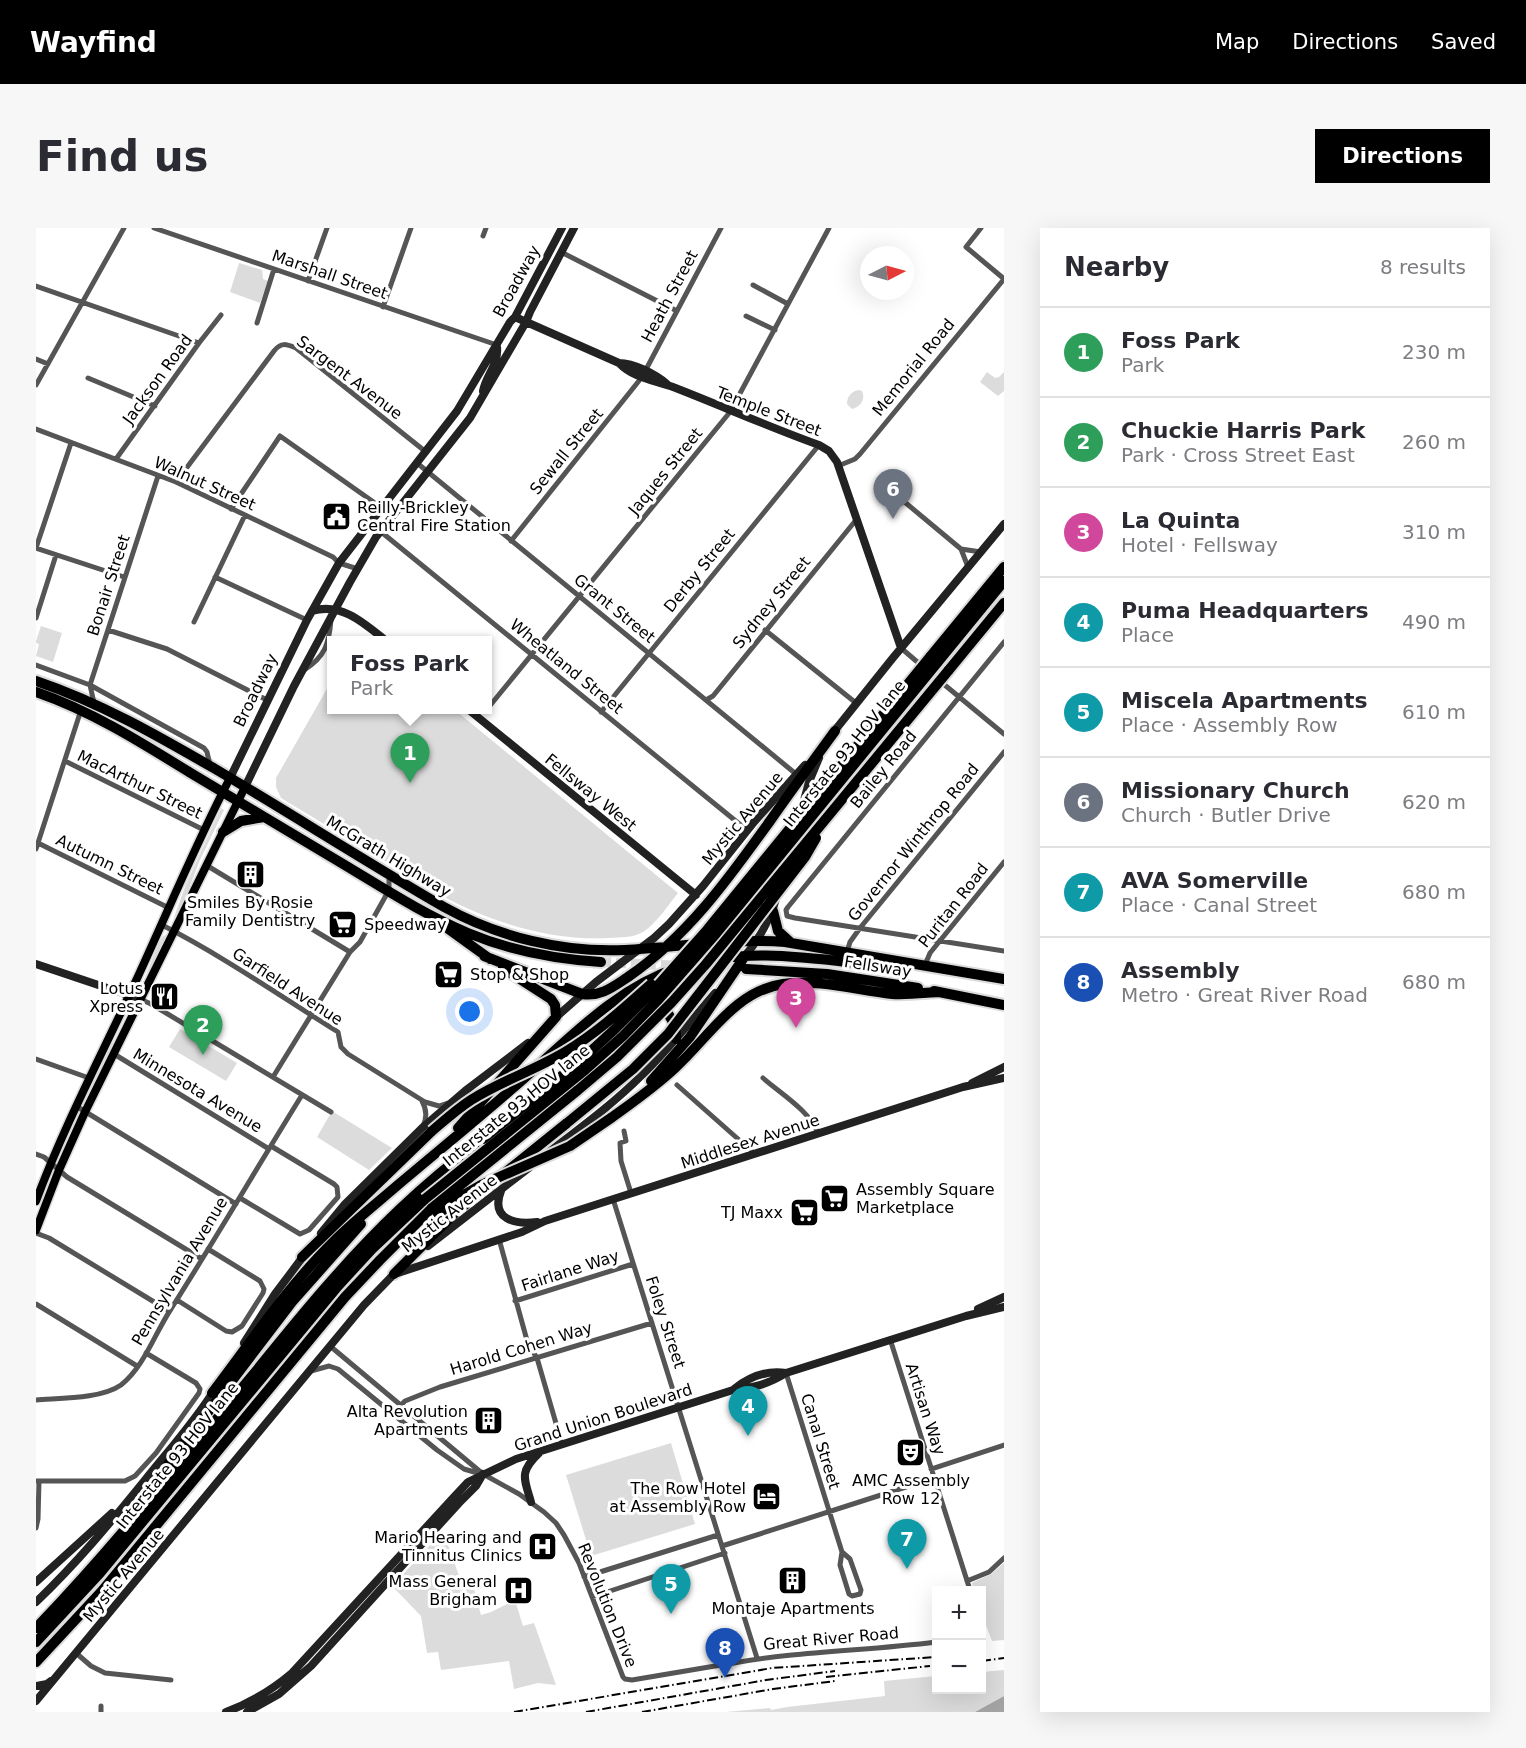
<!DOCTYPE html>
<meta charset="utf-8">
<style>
body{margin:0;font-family:"DejaVu Sans",sans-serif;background:#f7f7f7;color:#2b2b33}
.controls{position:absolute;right:18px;bottom:18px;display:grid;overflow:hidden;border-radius:0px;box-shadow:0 6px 24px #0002}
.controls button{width:54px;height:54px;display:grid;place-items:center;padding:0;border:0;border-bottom:2px solid #e1e1e2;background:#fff;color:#2b2b33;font:30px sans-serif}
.compass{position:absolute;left:824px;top:18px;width:54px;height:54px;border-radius:50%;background:#fff;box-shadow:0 6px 24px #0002;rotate:84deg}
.you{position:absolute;left:434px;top:784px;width:21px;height:21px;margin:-15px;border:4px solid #fff;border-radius:50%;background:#1a73e8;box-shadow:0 0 0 9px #1a73e833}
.badge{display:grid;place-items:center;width:39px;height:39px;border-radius:50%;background:#000;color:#fff;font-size:20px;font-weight:700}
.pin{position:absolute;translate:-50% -50px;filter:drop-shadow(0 2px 3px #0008)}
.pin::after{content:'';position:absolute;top:32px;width:21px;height:18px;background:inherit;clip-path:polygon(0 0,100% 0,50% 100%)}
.popup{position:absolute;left:291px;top:408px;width:165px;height:78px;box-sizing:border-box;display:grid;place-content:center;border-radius:0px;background:#fff;filter:drop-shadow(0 2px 4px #0005);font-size:20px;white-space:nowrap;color:#7c7c81}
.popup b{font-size:22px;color:#2b2b33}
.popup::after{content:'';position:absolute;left:50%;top:100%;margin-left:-12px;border:12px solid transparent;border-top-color:#fff}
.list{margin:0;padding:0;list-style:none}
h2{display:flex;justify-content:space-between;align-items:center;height:78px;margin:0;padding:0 24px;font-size:26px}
h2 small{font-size:20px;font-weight:400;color:#7c7c81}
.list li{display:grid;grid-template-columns:39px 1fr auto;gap:18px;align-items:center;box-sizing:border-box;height:90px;padding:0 24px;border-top:2px solid #e1e1e2}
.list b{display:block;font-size:22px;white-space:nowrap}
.list p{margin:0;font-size:20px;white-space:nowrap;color:#7c7c81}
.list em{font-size:20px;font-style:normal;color:#7c7c81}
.map{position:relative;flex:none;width:968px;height:1484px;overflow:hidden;border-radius:0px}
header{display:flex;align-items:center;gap:36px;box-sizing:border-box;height:84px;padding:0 30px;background:#000;color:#fff}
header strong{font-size:28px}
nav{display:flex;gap:33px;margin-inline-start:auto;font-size:21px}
.intro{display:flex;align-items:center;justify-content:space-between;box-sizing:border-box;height:144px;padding:0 36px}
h1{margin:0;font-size:42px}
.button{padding:15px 27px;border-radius:0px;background:#000;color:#fff;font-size:21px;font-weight:700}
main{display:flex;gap:36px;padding:0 36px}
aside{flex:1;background:#fff;border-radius:0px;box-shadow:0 6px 24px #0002}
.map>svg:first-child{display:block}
.green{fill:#dcdcdc}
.water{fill:#a3a3a3}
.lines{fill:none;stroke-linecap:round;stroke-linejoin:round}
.highway-tunnel{stroke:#d9d9d9;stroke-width:10;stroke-dasharray:10 5;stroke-linecap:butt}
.primary-casing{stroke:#dbdbdb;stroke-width:11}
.highway-casing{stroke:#dbdbdb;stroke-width:14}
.street{stroke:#555;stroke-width:5}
.secondary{stroke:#222;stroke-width:8}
.primary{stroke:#000;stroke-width:8}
.highway{stroke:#000;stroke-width:10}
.rail{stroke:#000;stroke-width:2;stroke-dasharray:9 3 1.5 3;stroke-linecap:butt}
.highway-bridge-casing{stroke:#dbdbdb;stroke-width:14;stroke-linecap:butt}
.highway-bridge{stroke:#000;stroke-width:10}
.labels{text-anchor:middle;stroke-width:6;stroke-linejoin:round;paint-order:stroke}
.street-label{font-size:16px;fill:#000;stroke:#fff}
.poi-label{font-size:16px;fill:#000;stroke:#fff;text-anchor:end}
</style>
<header>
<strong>Wayfind</strong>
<nav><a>Map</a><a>Directions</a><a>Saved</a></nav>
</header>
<div class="intro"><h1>Find us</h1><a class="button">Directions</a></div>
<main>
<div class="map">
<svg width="968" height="1484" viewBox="0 0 968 1484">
<rect width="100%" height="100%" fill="#fff"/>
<path class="green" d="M203,35L226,42L227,51L232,53L224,75L194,64Z
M951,144L959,150L963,149L968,144V163L962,168L944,154Z
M823,162L826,163C830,172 824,179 816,181L811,176C811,168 816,163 823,162Z
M5,398L26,405L17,434L0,428L3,416L0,415V413Z
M296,452V482H419L642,665C633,676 618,699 605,705C596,710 584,709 574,710C517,713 460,696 410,670L245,570L240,559V550Z
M185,580L188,582L163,634L150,669L137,692L150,656Z
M130,707V709L106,757L123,714L127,708Z
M144,801L201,835L190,853L133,819Z
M75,815H77V817L53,869L50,870L49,868Z
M296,883L356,920L333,942L281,909Z
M635,1215L659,1296L555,1328L530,1247Z
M407,1303L427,1359L437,1357L445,1387L455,1384L479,1372L487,1398L498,1395L520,1457L502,1455L478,1461L473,1433L405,1442L402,1424L391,1425L385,1388L359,1361V1355Z
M968,1335V1412L956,1413L946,1387V1362H938L936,1355L955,1346Z
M968,1442V1468L939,1484H690L734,1480L735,1482L751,1479L849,1468L848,1453L900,1448V1462H946V1444Z"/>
<path class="water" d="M968,1468V1484H939Z"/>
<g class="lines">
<path class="highway-tunnel" d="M565,734L646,738
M661,739L709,741"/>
<defs>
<path id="primary" d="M0,973C28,898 65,828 98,757C130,688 159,617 194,550
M0,1002L23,942L49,884L209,559"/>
<path id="highway" d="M894,429L968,339
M901,435L968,353
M912,443L968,375
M0,453C65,475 122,508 181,542C257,587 332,635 408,679C462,709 527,725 589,722C642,719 695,710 749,714L968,751
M0,464C55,483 103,513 153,544C201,573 249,601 297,630C341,656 386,686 432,705C475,723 519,731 565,734
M187,604L205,593L228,589
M737,683L742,703L754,714
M411,700L454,731
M448,728L546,766C565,769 578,758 592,749C652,708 693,650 734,593C755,563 777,533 799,503
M710,741L791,746L882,760
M898,763L968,777
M613,768C628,779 641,792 640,811
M615,853L654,809L709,728
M575,890C597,874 620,858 640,839C673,809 699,763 747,756C783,751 820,762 856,766C871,767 887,765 902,764
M422,900L520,789L519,777L515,771L467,740
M266,1029L396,903
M358,1046L420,984L531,895
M176,1165C215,1114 252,1058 298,1013C318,993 341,975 363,956C401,924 439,893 477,860C530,815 576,761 644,739C710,718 779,731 846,738H862
M114,1260L256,1074L325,996
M0,1400C77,1320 146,1233 216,1148C263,1090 310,1032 364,981C390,956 418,933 447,911
M0,1414L64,1345L302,1058L336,1021L389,971
M0,1434L66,1363L309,1069L344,1032L396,980"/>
</defs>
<use href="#primary" class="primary-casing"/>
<use href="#highway" class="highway-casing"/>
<path class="street" d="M118,0L461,117
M945,0L930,19L967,50
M447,8L450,0
M525,24L641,83
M272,53L291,0
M717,57L752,76
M0,58L163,115
M347,79L375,0
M710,88L739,102
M221,95L238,41
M0,131L12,136
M52,150L119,178
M0,157L88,0
M0,201L140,254L297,329L303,335L322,341
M80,231L163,115L185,87
M381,235L760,546
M802,238L819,231L824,226L968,51
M140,254L238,123C245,114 250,116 260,120L390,224
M847,256L925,321L932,339
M195,281L244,208L346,280
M329,301H337L344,303L712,603
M475,313L606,149L685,0
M0,320L35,215
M0,320L88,349
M925,321L945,324
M179,349L271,392
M0,390L20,327
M158,394L209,287
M72,402L131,421L231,472
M729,402L820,475
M968,414L752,679L750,682L751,688L759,690L968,723
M865,420L886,438
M0,437L54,457L168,520L171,524L174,537
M268,442C289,429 293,416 295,392
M893,444L968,506
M670,472L677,468L820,292
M58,475L54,457L122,248
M452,480L694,184L793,0
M565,484L783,217
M29,533L168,602
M2,615L133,680
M0,621L45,482
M170,637L314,724
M126,697C187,728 244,768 302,804L305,819L312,826L389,874L403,878L412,875
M811,724L814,714L824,700L968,524
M889,737L894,725L968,634
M104,771L115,776L295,884
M78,826L233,921
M0,831L53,850
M237,849L314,724L324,714L353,662V648
M727,850C744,865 774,883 782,905
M641,857L719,926
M386,873C391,882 391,890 387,898
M40,878L200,976
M588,903L590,913L584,915L585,933L595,965
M0,926L8,929L31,949L166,1031
M204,970L264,1006L273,1002L302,969L301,959L298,956L235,918
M577,971L721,1430
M0,1005L13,1010L133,1083
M463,1011L492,1116L501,1130L526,1216
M141,1072L190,1103L196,1104L206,1098L227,1065L228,1061L224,1053L172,1021
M479,1073L597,1036
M0,1076L101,1138
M854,1111L934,1362
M294,1118L447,1246L483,1266L508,1284L520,1295L528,1307L543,1335L587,1449L589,1451L596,1452L685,1437
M275,1143L293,1138L302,1141L401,1222L428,1241L445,1246
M750,1145L806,1324L804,1337L813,1366L816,1368L824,1366L825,1362L814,1331L806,1324
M0,1172C24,1170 65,1171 85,1157C108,1139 119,1105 135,1081C180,1010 222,938 266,867
M364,1178L369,1173L404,1159L616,1095
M895,1241L968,1217
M0,1253H89L99,1248L120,1225L163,1165L164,1161L160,1155L110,1125
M0,1300L2,1291L3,1253
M686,1318L898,1250
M548,1349L682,1307
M931,1353L953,1344L968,1330
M556,1369L689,1325
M40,1425L55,1438L69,1445L135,1452
M692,1436C761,1423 831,1423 900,1414
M65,1484V1478"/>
<path class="secondary" d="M479,89L583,135C597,150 618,152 637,159C686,178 733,199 783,217L793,223L801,234L865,420
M583,135C598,135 619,146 631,156
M447,163C450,147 463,136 461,119
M276,383C305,374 328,395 349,412
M433,482L660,667
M796,506L856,431L968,296
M194,550L271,392L303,335L421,183L474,94L479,89L526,0
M209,559L258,458L314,354L340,309L434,190L490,94L494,84L538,0
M764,587L773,554L783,530
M707,730C724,711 734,692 741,668
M0,736L104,771
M519,790L560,754L618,710L633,696L667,658L718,594L769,537
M936,855L968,839
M513,924C544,900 577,876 605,848C632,822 655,793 679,765
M465,963C454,991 479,997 501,994
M285,1005L309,976L386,900L429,863L492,815
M392,1018L494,939
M362,1045L486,1004L509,993L927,859L968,850
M942,1081L968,1069
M208,1115L239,1066L269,1026
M698,1161C713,1149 731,1142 750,1145
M495,1274C488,1250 483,1244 503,1225
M0,1354L76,1285
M0,1374C40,1336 75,1294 109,1252C133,1222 159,1193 179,1161
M0,1458L11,1456L15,1453
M0,1473L328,1077L361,1043
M190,1484C214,1475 236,1462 256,1445L418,1269L432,1254L480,1231L697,1162C717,1160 733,1156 750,1145L930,1088L968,1079
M211,1484L243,1466L275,1438L423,1275L440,1258L447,1246"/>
<use href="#primary" class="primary"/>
<use href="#highway" class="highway"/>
<path class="rail" d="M946,1433L968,1430
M790,1449L894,1438
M478,1484L736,1440L900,1429
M550,1484L730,1452L799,1443
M606,1484L737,1461L799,1453"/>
<defs>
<path id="highway-bridge" d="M531,895L597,841L632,806L769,629L780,610
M396,903C409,892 421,881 435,872C465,853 499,842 529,824C561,805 588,780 615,756
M447,911L542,835L579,801L615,765L671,702L894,429
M389,971L549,842L587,808L623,771L678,708L901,435
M396,980L542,862L581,829L636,774L670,736L912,443
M402,986L424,969L445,957L534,918L575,890"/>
</defs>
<use href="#highway-bridge" class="highway-bridge-casing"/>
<use href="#highway-bridge" class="highway-bridge"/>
</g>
<defs>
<symbol id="civic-square" viewBox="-11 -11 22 22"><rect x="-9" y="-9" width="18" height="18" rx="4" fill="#000" stroke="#fff"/><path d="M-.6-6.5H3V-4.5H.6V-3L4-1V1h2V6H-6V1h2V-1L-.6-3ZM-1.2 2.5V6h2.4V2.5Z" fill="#fff"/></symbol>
<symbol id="building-square" viewBox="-11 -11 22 22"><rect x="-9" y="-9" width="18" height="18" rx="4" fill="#000" stroke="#fff"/><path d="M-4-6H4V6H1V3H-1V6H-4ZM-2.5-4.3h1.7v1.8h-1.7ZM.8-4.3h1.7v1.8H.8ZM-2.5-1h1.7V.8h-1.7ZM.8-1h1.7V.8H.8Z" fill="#fff"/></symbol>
<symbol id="supermarket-square" viewBox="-11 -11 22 22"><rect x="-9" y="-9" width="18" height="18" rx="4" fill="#000" stroke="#fff"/><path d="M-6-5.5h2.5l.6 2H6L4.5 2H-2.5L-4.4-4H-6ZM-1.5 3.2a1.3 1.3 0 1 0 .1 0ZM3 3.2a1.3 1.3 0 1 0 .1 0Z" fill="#fff"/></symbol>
<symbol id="restaurant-square" viewBox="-11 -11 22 22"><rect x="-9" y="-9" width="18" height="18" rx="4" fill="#000" stroke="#fff"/><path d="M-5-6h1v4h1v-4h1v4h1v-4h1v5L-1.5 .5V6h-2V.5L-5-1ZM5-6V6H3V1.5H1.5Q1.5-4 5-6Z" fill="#fff"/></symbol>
<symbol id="theatre-square" viewBox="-11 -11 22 22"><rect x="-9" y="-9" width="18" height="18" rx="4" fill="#000" stroke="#fff"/><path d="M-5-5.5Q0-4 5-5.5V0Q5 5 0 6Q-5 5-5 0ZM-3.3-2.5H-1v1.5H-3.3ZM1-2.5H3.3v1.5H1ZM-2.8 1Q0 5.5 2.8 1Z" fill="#fff"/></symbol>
<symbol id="hotel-square" viewBox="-11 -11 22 22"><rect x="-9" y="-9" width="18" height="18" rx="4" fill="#000" stroke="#fff"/><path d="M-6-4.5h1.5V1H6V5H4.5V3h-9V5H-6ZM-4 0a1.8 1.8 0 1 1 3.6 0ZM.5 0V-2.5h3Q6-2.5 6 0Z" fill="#fff"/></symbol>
<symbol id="hospital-square" viewBox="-11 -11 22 22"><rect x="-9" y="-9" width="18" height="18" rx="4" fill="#000" stroke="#fff"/><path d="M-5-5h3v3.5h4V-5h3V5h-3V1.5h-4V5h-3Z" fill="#fff"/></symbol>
</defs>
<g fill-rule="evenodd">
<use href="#civic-square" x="284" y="272" width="33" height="33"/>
<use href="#building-square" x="198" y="630" width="33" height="33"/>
<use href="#supermarket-square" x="290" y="680" width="33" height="33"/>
<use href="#supermarket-square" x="396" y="730" width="33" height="33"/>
<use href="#restaurant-square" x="112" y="752" width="33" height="33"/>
<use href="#supermarket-square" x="782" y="954" width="33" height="33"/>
<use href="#supermarket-square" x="752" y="968" width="33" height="33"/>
<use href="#building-square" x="436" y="1176" width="33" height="33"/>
<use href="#theatre-square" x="858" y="1208" width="33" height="33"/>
<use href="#hotel-square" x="714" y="1252" width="33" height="33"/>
<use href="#hospital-square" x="490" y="1302" width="33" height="33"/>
<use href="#building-square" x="740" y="1336" width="33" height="33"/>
<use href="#hospital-square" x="466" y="1346" width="33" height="33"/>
</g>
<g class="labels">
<g class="street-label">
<text transform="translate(294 46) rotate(19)" y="6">Marshall Street</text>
<text transform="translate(480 53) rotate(-61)" y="6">Broadway</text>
<text transform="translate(633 68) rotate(-62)" y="6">Heath Street</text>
<text transform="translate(877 139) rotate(-51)" y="6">Memorial Road</text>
<text transform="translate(314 149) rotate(37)" y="6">Sargent Avenue</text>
<text transform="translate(121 151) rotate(-54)" y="6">Jackson Road</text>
<text transform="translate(733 183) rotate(21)" y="6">Temple Street</text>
<text transform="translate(530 223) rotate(-51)" y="6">Sewall Street</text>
<text transform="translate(629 243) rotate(-51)" y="6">Jaques Street</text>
<text transform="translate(169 255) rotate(24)" y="6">Walnut Street</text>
<text transform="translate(663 342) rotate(-51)" y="6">Derby Street</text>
<text transform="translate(72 357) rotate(-72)" y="6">Bonair Street</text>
<text transform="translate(735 374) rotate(-51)" y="6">Sydney Street</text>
<text transform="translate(579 380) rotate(39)" y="6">Grant Street</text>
<text transform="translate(531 438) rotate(39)" y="6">Wheatland Street</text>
<text transform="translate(219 462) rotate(-64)" y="6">Broadway</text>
<text transform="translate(808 525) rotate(-51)" y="6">Interstate 93 HOV lane</text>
<text transform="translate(847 541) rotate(-51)" y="6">Bailey Road</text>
<text transform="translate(104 556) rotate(26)" y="6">MacArthur Street</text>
<text transform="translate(555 564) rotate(39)" y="6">Fellsway West</text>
<text transform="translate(706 590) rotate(-50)" y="6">Mystic Avenue</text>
<text transform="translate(877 614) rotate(-51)" y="6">Governor Winthrop Road</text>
<text transform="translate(353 628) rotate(31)" y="6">McGrath Highway</text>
<text transform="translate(74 636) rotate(26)" y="6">Autumn Street</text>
<text transform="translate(917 677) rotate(-52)" y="6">Puritan Road</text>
<text transform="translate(842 738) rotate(9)" y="6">Fellsway</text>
<text transform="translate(252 758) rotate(33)" y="6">Garfield Avenue</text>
<text transform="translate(162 862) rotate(31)" y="6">Minnesota Avenue</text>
<text transform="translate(480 877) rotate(-39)" y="6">Interstate 93 HOV lane</text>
<text transform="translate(714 913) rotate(-18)" y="6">Middlesex Avenue</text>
<text transform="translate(413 985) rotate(-38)" y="6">Mystic Avenue</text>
<text transform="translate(534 1042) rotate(-18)" y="6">Fairlane Way</text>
<text transform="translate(143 1043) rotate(-59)" y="6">Pennsylvania Avenue</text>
<text transform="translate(630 1094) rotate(72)" y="6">Foley Street</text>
<text transform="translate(485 1120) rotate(-17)" y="6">Harold Cohen Way</text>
<text transform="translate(890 1181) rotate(72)" y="6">Artisan Way</text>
<text transform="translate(567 1189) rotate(-18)" y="6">Grand Union Boulevard</text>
<text transform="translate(785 1213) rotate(73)" y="6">Canal Street</text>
<text transform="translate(141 1227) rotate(-51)" y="6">Interstate 93 HOV lane</text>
<text transform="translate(87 1347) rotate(-50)" y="6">Mystic Avenue</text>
<text transform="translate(572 1377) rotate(68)" y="6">Revolution Drive</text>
<text transform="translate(795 1410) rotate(-5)" y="6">Great River Road</text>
</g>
<g class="poi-label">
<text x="321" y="285" text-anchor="start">Reilly-Brickley<tspan x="321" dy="18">Central Fire Station</tspan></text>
<text x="214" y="680" text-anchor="middle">Smiles By Rosie<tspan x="214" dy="18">Family Dentistry</tspan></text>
<text x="328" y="702" text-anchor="start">Speedway</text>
<text x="434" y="752" text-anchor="start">Stop &amp; Shop</text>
<text x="107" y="766">Lotus<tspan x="107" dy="18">Xpress</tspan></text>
<text x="820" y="967" text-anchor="start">Assembly Square<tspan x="820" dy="18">Marketplace</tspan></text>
<text x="747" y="990">TJ Maxx</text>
<text x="432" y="1189">Alta Revolution<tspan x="432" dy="18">Apartments</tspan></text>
<text x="875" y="1258" text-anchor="middle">AMC Assembly<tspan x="875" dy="18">Row 12</tspan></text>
<text x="710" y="1266">The Row Hotel<tspan x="710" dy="18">at Assembly Row</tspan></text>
<text x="486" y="1315">Mario Hearing and<tspan x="486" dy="18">Tinnitus Clinics</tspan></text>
<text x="461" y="1359">Mass General<tspan x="461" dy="18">Brigham</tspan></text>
<text x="757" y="1386" text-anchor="middle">Montaje Apartments</text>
</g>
</g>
</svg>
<div class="controls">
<button>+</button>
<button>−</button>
</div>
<svg class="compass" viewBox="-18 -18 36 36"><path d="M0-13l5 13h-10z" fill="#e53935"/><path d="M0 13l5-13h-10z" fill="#7c7c81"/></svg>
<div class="you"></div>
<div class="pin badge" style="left:374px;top:555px;background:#2e9e5b">1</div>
<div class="popup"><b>Foss Park</b>Park</div>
<div class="pin badge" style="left:167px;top:827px;background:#2e9e5b">2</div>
<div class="pin badge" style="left:760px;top:800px;background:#d1479c">3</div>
<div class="pin badge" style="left:712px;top:1208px;background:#0f9aa8">4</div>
<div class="pin badge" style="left:635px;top:1386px;background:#0f9aa8">5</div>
<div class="pin badge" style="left:857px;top:291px;background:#6b7280">6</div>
<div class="pin badge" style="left:871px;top:1341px;background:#0f9aa8">7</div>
<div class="pin badge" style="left:689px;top:1450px;background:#1a4fb4">8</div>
</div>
<aside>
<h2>Nearby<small>8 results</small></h2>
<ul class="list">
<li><span class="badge" style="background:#2e9e5b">1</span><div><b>Foss Park</b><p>Park</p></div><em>230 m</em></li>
<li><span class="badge" style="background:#2e9e5b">2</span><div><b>Chuckie Harris Park</b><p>Park · Cross Street East</p></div><em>260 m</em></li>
<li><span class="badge" style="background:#d1479c">3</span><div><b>La Quinta</b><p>Hotel · Fellsway</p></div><em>310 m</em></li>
<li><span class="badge" style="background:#0f9aa8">4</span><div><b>Puma Headquarters</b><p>Place</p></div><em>490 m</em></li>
<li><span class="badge" style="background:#0f9aa8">5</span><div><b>Miscela Apartments</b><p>Place · Assembly Row</p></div><em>610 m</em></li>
<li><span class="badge" style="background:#6b7280">6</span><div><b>Missionary Church</b><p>Church · Butler Drive</p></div><em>620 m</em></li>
<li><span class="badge" style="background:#0f9aa8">7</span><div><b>AVA Somerville</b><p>Place · Canal Street</p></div><em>680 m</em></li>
<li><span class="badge" style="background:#1a4fb4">8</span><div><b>Assembly</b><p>Metro · Great River Road</p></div><em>680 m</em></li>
</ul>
</aside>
</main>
